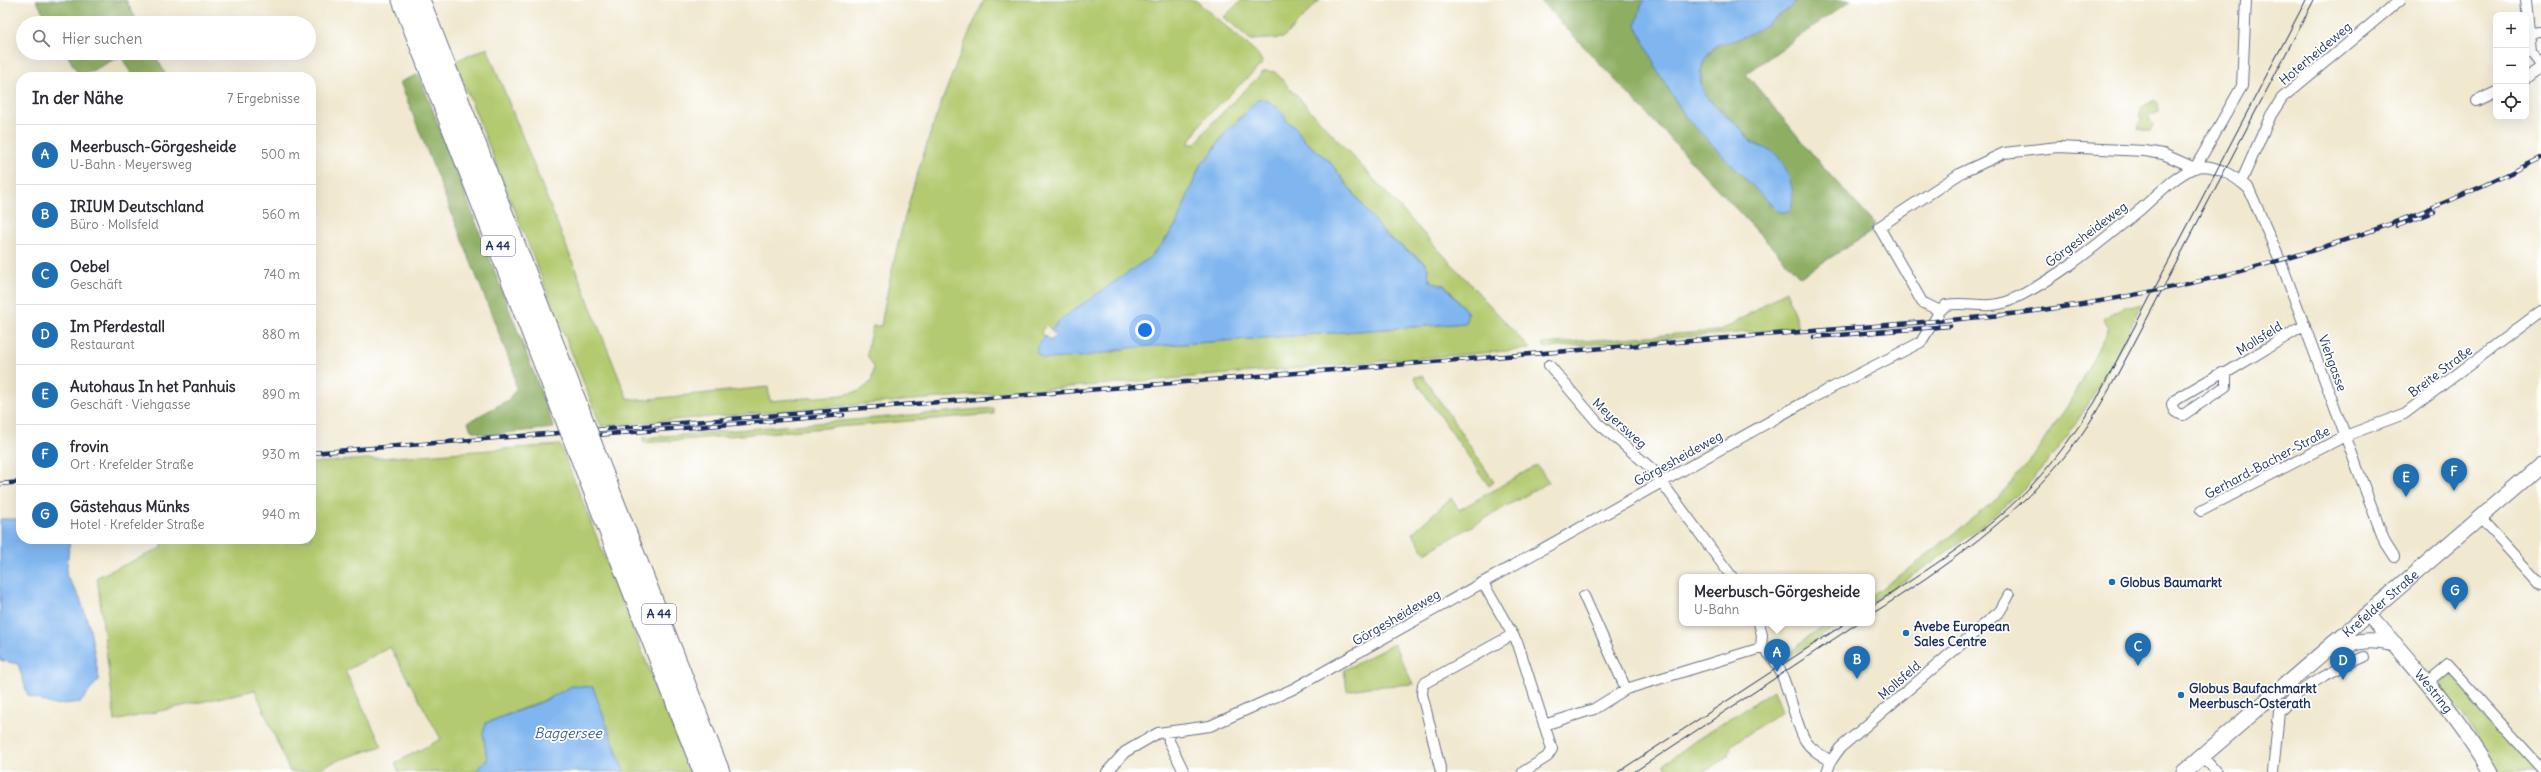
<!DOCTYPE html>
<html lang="de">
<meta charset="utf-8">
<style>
body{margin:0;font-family:Delius,sans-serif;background:#f7f7f7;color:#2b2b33}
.controls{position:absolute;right:12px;top:12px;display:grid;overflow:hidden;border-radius:8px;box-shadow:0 4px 16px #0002}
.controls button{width:36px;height:36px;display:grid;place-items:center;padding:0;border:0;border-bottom:1px solid #e1e1e2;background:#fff;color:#2b2b33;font:20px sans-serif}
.you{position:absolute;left:1145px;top:330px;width:14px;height:14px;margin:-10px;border:3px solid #fff;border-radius:50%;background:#1a73e8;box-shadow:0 0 0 6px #1a73e833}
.badge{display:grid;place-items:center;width:26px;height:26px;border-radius:50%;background:#1f6fb2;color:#fff;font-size:13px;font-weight:700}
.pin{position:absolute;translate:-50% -33px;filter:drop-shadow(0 1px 2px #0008)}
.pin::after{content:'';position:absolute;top:21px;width:14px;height:12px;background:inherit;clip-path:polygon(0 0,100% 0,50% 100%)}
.popup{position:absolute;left:1679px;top:574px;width:196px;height:52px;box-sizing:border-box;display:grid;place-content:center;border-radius:8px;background:#fff;filter:drop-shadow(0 1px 3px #0005);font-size:13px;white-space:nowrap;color:#7c7c81}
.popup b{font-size:15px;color:#2b2b33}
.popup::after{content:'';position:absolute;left:50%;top:100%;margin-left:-8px;border:8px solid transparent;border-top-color:#fff}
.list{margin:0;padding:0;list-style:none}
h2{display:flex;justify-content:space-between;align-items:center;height:52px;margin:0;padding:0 16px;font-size:17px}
h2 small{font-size:13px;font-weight:400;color:#7c7c81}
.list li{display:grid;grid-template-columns:26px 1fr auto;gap:12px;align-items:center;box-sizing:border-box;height:60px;padding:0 16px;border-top:1px solid #e1e1e2}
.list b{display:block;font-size:15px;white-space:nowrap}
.list p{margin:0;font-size:13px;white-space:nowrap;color:#7c7c81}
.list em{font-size:13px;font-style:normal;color:#7c7c81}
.icon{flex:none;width:22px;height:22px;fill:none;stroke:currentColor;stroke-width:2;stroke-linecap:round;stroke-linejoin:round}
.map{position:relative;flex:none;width:2541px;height:772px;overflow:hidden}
.search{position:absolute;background:#fff;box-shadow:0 4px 16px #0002;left:16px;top:16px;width:300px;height:44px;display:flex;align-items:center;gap:10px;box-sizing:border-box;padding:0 14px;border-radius:22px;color:#7c7c81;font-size:15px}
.panel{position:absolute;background:#fff;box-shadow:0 4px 16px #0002;left:16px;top:72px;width:300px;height:472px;border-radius:16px}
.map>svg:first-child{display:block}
.green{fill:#b3ca6f;stroke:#677c66;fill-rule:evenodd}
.forest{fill:#8eae62;stroke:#546e60}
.water{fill:#80b6ef;stroke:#4e72a6}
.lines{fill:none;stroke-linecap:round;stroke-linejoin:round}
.street-casing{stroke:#667086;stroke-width:12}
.secondary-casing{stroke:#667086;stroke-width:17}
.highway-casing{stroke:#667086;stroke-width:21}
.street{stroke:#fff;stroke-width:10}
.secondary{stroke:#fff;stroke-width:15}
.highway{stroke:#fff;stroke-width:19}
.tram{stroke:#1b2f5e;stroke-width:1}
.rail-casing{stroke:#1b2f5e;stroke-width:4.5}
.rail{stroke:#fff;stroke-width:3;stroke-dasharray:9;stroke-linecap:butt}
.highway-bridge-casing{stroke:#667086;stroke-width:21;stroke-linecap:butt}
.highway-bridge{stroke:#fff;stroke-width:19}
.poi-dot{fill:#1f6fb2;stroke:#fff;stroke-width:1.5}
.labels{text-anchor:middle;stroke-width:3.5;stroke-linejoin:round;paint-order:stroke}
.shield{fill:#fff;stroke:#5f6d8e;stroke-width:1}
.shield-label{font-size:12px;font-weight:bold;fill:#1b2f5e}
.street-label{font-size:13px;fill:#1b2f5e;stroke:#fff}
.poi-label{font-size:13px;font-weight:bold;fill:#1b2f5e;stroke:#fff;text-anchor:start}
.water-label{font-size:14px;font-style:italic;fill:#3e5e91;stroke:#fff}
</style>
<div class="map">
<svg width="2541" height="772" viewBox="0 0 2541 772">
<rect width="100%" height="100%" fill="#fff"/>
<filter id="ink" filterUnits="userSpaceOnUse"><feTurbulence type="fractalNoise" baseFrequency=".025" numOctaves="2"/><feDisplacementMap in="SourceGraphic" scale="8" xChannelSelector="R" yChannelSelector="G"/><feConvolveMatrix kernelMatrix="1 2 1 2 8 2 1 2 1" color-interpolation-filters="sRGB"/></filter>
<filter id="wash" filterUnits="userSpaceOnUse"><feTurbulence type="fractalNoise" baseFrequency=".012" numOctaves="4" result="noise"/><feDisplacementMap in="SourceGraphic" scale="16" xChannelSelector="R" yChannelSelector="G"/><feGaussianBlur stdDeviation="0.9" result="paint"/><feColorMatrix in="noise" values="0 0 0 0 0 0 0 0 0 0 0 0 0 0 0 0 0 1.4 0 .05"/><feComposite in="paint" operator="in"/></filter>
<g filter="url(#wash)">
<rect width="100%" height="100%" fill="#f0e8cf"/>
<path class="green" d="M984,0H1195L1257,53L1263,63L1204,119L1188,144H1196L1209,126L1262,73L1266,71L1275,72L1530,349L601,426L455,61L487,48L627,398L640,400L768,387L770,401L842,395L860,391L871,382L874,367L867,355L869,340L873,326H881C900,214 936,104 984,0ZM1264,99L1281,111L1287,121L1295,127L1305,141L1330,162L1385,235L1416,256L1428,269V276L1433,283L1445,285L1468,313L1465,323L1128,348L1113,352L1040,341L1045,337L1041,331L1047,325L1051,330L1060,320L1149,258L1163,243L1176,225L1201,163L1210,156L1221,137L1235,126L1240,117Z
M1242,0H1320L1283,38L1251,40L1224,17Z
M2155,100L2158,104L2159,112L2148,117L2153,125L2150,130H2142L2138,128L2141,121L2139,115L2142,107Z
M1786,291L1799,328L1545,348L1542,344L1717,331L1730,326Z
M2142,305C2110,366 2079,430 2031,481C1985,530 1928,565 1872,602V595L1913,566L1998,498L2034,455L2068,405L2109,328L2103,319L2127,306Z
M1423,376L1494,482L1489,486L1413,377Z
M993,408L994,414L644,443L643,438Z
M560,445L690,772H624L610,734L554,696L486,723L483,732L487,760L474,772H399L395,763L441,739L390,647L345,671L382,746L339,760L311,772H290L255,690L115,721L97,577L162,548V539H311V463Z
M1537,465L1549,482L1425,553L1412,533L1451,498L1459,510Z
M1829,623H1841L1786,660L1785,657L1805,639Z
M1394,644L1413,684L1368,687L1347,691L1344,670Z
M2450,675L2454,676L2539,772H2498L2465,718L2442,688L2441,682L2443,678Z
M1774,690L1782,712L1731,745L1729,755L1704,772H1669L1664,764L1695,741Z"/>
<path class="forest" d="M36,0H126L138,23H49Z
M1540,0H1643L1636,25L1658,72L1687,119L1777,211L1784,212L1773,152L1752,142L1737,124L1702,93L1701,69L1705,59L1718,44L1743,36L1766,24L1798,0H1851L1746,74L1830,175L1875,224L1871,232L1800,277Z
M66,53H154L167,77H133L121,56L80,77Z
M419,74L546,405L554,428L486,435L471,430L468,422L508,400L516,389L513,369L400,82Z"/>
<path class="water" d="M1643,0H1798C1779,17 1753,36 1728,42C1725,43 1722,43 1719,44C1714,46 1707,55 1705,59C1689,92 1715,105 1735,123C1742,128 1745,136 1751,142C1757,147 1767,147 1773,152C1787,163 1798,194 1790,210L1784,212L1777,211L1687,119L1658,72L1636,25Z
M1261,98L1281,110L1287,121L1295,127L1305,141L1330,162L1385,235L1425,263L1428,269L1429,280L1440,286L1444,285L1468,313L1465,323L1128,348L1082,357L1044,359L1036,353L1040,341L1046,336L1050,341L1056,336L1051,330L1060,320L1149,258L1163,243L1176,225L1201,163L1210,156L1228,128C1240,125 1247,106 1261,98Z
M0,519H21V539H70L66,575L80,598L90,629L99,679L81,702L54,705L28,696L18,664L0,660Z
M572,686L593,687L624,772H474L487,760L483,732L486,723L542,702Z"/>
</g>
<g filter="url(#ink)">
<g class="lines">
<defs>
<path id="street" d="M2526,0L2531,52L2541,65
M2529,33L2541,32
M2526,78L2541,67
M2477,101L2496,92
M2195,168L2242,86L2246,0
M2241,182L2271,115L2282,98L2400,0
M1940,311L1922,302L1879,227L1961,173L2004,153L2058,147L2145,151L2163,154L2195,168
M1549,365L1598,423L1652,469L1732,577
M2226,373V386L2183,415C2176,413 2173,412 2172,404L2175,400L2221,373H2226L2305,325
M2201,511L2345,436L2404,414L2541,311
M2480,518L2541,585
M1483,583L1518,644L1552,749L1547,757L1523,772
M1584,596L1626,689
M1759,623L1762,635L1761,648C1786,659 1791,716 1805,740C1811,750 1821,755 1831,761
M2428,682L2448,665L2541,768
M1544,725L1594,709L1626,689L1761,648
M1168,732L1169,741L1184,772
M2202,756L2216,772
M1107,772L1125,752L1158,733L1210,726L1293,689L1808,400L1921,342L1940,311L1946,305C1967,301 1988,310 2009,301C2058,279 2100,242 2141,209C2157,195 2175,176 2194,168C2212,161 2236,177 2249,189L2282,265L2385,543L2394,557
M1441,772L1422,694L1423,684L1512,635
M1827,772L1831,761L1840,748L2000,611L2009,595
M2273,772L2279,712C2302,685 2331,671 2364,657"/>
<g id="secondary">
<path id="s1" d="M2369,615C2413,665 2457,714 2491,772"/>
<path d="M2336,650C2360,639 2370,639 2395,644"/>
<path id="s2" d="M2184,772L2541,465"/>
</g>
<path id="highway" d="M402,0L563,414
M420,0L579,408
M580,457L703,772
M597,457L720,772"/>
</defs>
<use href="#street" class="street-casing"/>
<use href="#secondary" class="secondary-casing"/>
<use href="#highway" class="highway-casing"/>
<use href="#street" class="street"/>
<use href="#secondary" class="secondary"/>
<use href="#highway" class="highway"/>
<path class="tram" d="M1872,606C1928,569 1987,533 2033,484C2057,458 2076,431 2095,402L2306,0
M1872,614C1946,566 2018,517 2073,446C2095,418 2112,384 2129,353L2314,0
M1618,772L1846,623
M1634,772L1858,623"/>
<defs>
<path id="rail" d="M2397,226L2434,212
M1814,337L1950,326
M584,436L843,415
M311,453L1912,323C1958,319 2004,316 2049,309C2219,285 2388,236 2541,158
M0,484L21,482"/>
</defs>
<use href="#rail" class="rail-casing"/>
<use href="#rail" class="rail"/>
<defs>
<path id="highway-bridge" d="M579,408L597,457
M563,414L580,457"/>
</defs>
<use href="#highway-bridge" class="highway-bridge-casing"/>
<use href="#highway-bridge" class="highway-bridge"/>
</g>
</g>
<g class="poi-dot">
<circle cx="2112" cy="582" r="4"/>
<circle cx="1906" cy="633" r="4"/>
<circle cx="2181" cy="695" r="4"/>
</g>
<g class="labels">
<g class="shield">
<rect x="481" y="236" width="34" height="20" rx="3"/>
<rect x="642" y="604" width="34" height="20" rx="3"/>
</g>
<g class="shield-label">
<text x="498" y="250">A 44</text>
<text x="659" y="618">A 44</text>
</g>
<g class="street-label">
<text transform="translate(2315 53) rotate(-40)" y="5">Hoterheideweg</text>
<text transform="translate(2086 234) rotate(-37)" y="5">Görgesheideweg</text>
<text transform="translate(2259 338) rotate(-32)" y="5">Mollsfeld</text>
<text transform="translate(2333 363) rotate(70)" y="5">Viehgasse</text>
<text transform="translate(2440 371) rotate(-37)" y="5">Breite Straße</text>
<text transform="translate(1620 423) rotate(42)" y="5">Meyersweg</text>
<text transform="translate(1678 458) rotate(-29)" y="5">Görgesheideweg</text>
<text transform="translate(2267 462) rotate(-28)" y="5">Gerhard-Bacher-Straße</text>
<text dy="5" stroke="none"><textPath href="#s2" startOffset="259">Krefelder Straße</textPath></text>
<text transform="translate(1396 617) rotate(-30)" y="5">Görgesheideweg</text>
<text transform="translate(1899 680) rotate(-41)" y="5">Mollsfeld</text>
<text dy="5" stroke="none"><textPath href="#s1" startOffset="100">Westring</textPath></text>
</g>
<g class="poi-label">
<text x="2120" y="587">Globus Baumarkt</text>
<text x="1914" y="631">Avebe European<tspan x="1914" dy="15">Sales Centre</tspan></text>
<text x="2189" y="693">Globus Baufachmarkt<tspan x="2189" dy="15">Meerbusch-Osterath</tspan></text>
</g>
<g class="water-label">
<text x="568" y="738">Baggersee</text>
</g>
</g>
</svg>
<div class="controls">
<button>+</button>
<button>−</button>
<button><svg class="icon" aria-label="locate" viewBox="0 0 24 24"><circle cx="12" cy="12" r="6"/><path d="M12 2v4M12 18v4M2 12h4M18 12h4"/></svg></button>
</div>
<div class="you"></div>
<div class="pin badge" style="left:1777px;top:672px">A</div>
<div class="popup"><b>Meerbusch-Görgesheide</b>U-Bahn</div>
<div class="pin badge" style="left:1857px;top:679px">B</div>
<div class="pin badge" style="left:2138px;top:666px">C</div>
<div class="pin badge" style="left:2343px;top:680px">D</div>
<div class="pin badge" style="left:2406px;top:497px">E</div>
<div class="pin badge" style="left:2454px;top:491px">F</div>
<div class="pin badge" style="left:2455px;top:610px">G</div>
<div class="search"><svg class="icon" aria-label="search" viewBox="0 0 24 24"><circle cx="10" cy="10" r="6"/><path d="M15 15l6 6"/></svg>Hier suchen</div>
<section class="panel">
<h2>In der Nähe<small>7 Ergebnisse</small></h2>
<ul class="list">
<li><span class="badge">A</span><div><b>Meerbusch-Görgesheide</b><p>U-Bahn · Meyersweg</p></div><em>500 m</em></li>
<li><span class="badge">B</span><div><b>IRIUM Deutschland</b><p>Büro · Mollsfeld</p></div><em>560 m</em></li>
<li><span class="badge">C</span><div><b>Oebel</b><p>Geschäft</p></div><em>740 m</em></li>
<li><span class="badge">D</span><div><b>Im Pferdestall</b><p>Restaurant</p></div><em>880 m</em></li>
<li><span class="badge">E</span><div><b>Autohaus In het Panhuis</b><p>Geschäft · Viehgasse</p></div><em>890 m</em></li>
<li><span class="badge">F</span><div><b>frovin</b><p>Ort · Krefelder Straße</p></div><em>930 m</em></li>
<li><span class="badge">G</span><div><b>Gästehaus Münks</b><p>Hotel · Krefelder Straße</p></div><em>940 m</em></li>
</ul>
</section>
</div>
